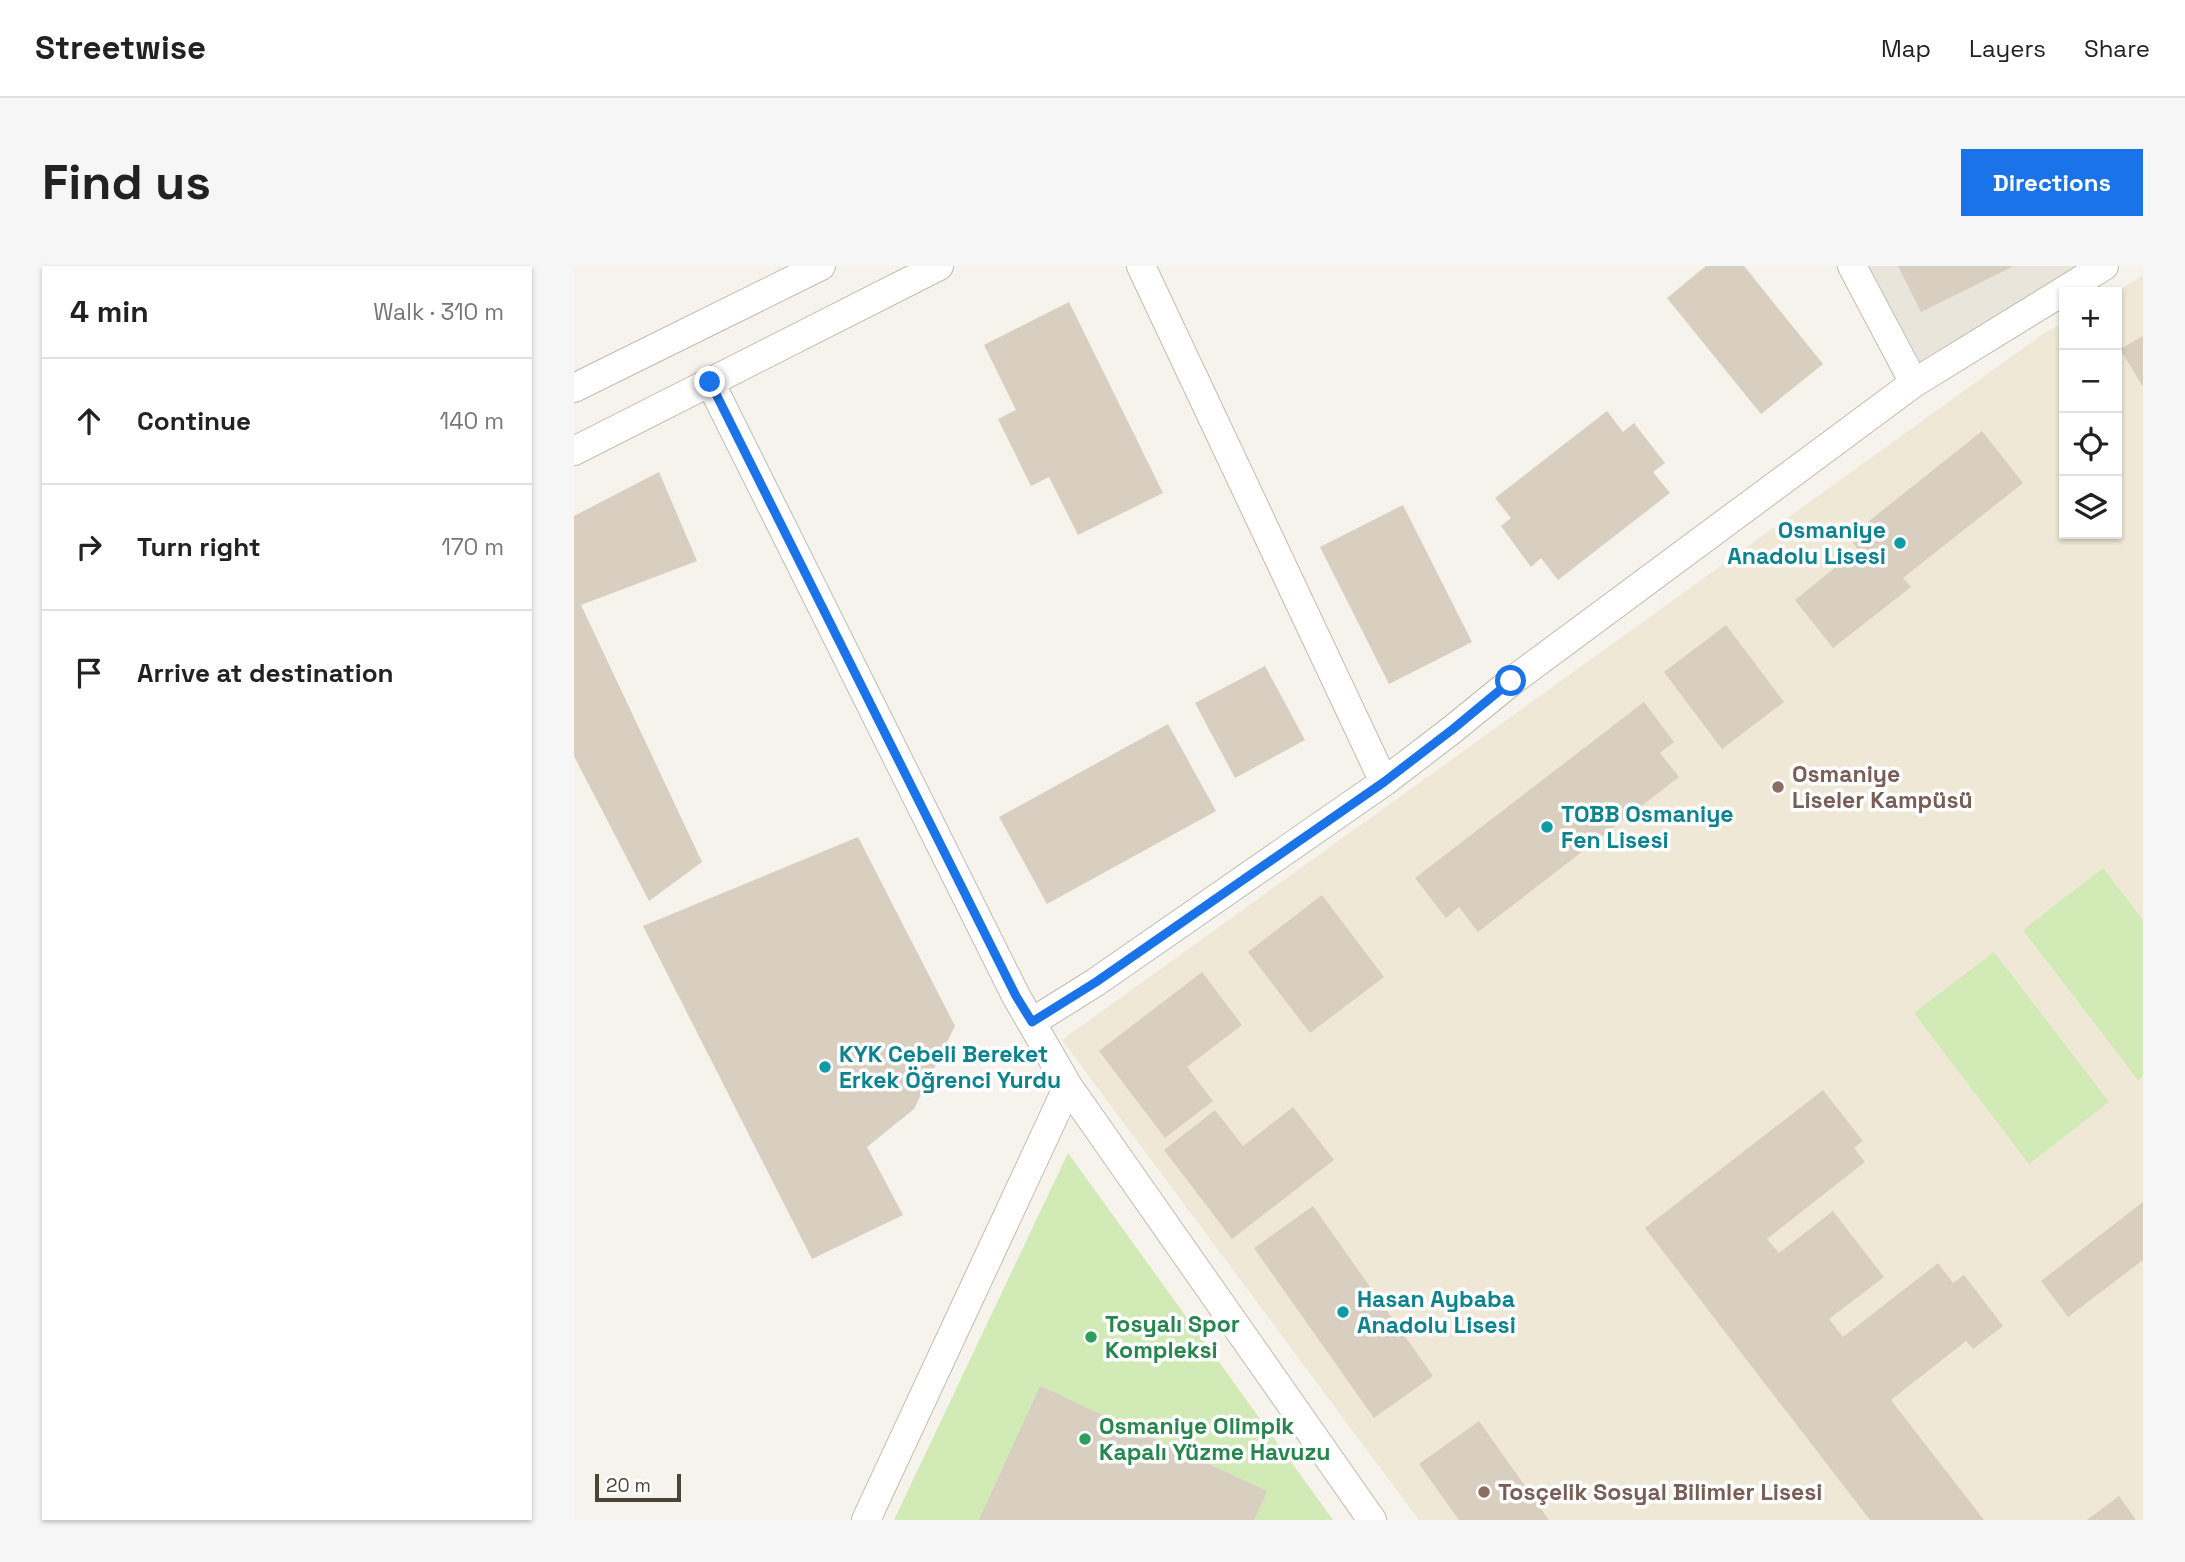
<!DOCTYPE html>
<meta charset="utf-8">
<style>
body{margin:0;font-family:"Space Grotesk",sans-serif;background:#f6f6f6;color:#222}
.controls{position:absolute;right:21px;top:21px;display:grid;overflow:hidden;border-radius:0px;box-shadow:0 2px 5px #0004}
.controls button{width:63px;height:63px;display:grid;place-items:center;padding:0;border:0;border-bottom:2px solid #e0e0e0;background:#fff;color:#222;font:35px sans-serif}
.scale{position:absolute;left:21px;bottom:18px;width:86px;box-sizing:border-box;padding-left:7px;border:4px solid #4b4439;border-top:0;font-size:19px;line-height:24px;white-space:nowrap;color:#4b4439;-webkit-text-stroke:5px #fff;paint-order:stroke}
.stop{position:absolute;width:21px;height:21px;margin:-16px;border:5px solid #1a73e8;border-radius:50%;background:#fff}
.stop.end{background:#1a73e8;border-color:#fff;box-shadow:0 2px 7px #0008}
.list{margin:0;padding:0;list-style:none}
h2{display:flex;justify-content:space-between;align-items:center;height:91px;margin:0;padding:0 28px;font-size:30px}
h2 small{font-size:23px;font-weight:400;color:#767676}
.list li{display:grid;grid-template-columns:46px 1fr auto;gap:21px;align-items:center;box-sizing:border-box;height:126px;padding:0 28px;border-top:2px solid #e0e0e0}
.list b{display:block;font-size:26px;white-space:nowrap}
.list em{font-size:23px;font-style:normal;color:#767676}
.icon{flex:none;width:38px;height:38px;fill:none;stroke:currentColor;stroke-width:2;stroke-linecap:round;stroke-linejoin:round}
.map{position:relative;flex:none;width:1569px;height:1254px;overflow:hidden;border-radius:0px}
header{display:flex;align-items:center;gap:42px;box-sizing:border-box;height:98px;padding:0 35px;background:#fff;border-bottom:2px solid #e0e0e0}
header strong{font-size:33px}
nav{display:flex;gap:38px;margin-inline-start:auto;font-size:24px}
.intro{display:flex;align-items:center;justify-content:space-between;box-sizing:border-box;height:168px;padding:0 42px}
h1{margin:0;font-size:49px}
.button{padding:18px 32px;border-radius:0px;background:#1a73e8;color:#fff;font-size:24px;font-weight:700}
main{display:flex;gap:42px;padding:0 42px}
aside{flex:1;background:#fff;border-radius:0px;box-shadow:0 2px 5px #0004}
.map>svg:first-child{display:block}
.residential{fill:#eae5da}
.education{fill:#efe8d6}
.green{fill:#d2eab5}
.building{fill:#d8cfc1}
.lines{fill:none;stroke-linecap:round;stroke-linejoin:round}
.street-casing{stroke:#c2bbae;stroke-width:30}
.street{stroke:#fff;stroke-width:28}
.route{stroke:#1a73e8;stroke-width:9}
.culture-dot{fill:#0f9aa8;stroke:#fff;stroke-width:2.5}
.education-dot{fill:#8d6e63;stroke:#fff;stroke-width:2.5}
.leisure-dot{fill:#2e9e5b;stroke:#fff;stroke-width:2.5}
.labels{text-anchor:middle;stroke-width:7;stroke-linejoin:round;paint-order:stroke}
.culture-label{font-size:23px;font-weight:bold;fill:#0d838f;stroke:#fff;text-anchor:start}
.education-label{font-size:23px;font-weight:bold;fill:#785e54;stroke:#fff;text-anchor:start}
.leisure-label{font-size:23px;font-weight:bold;fill:#27864d;stroke:#fff;text-anchor:start}
</style>
<header>
<strong>Streetwise</strong>
<nav><a>Map</a><a>Layers</a><a>Share</a></nav>
</header>
<div class="intro"><h1>Find us</h1><a class="button">Directions</a></div>
<main>
<aside>
<h2>4 min<small>Walk · 310 m</small></h2>
<ul class="list">
<li><svg class="icon" aria-label="ahead" viewBox="0 0 24 24"><path d="M12 20V5M6 11l6-6 6 6"/></svg><div><b>Continue</b></div><em>140 m</em></li>
<li><svg class="icon" aria-label="right" viewBox="0 0 24 24"><path d="M7 20v-9h11M14 6l5 5-5 5"/></svg><div><b>Turn right</b></div><em>170 m</em></li>
<li><svg class="icon" aria-label="arrive" viewBox="0 0 24 24"><path d="M6 21V4h12l-3 4 3 4H6"/></svg><div><b>Arrive at destination</b></div></li>
</ul>
</aside>
<div class="map">
<svg width="1569" height="1254" viewBox="0 0 1569 1254">
<rect width="100%" height="100%" fill="#f6f3ec"/>
<path class="residential" d="M1295,0H1544L1353,109Z"/>
<path class="education" d="M1569,10V1254H845L488,774L1469,68L1490,56V268H1543L1541,26Z"/>
<path class="green" d="M1529,602L1569,654V810L1564,814L1449,664Z
M1420,686L1535,836L1455,898L1340,747Z
M494,887L759,1254H320Z"/>
<path class="building" d="M1132,0H1170L1249,98L1187,148L1093,32Z
M1324,0H1440L1347,46Z
M495,36L589,227L504,269L475,211L457,220L424,153L442,144L410,79Z
M1569,70V121L1546,83Z
M1033,145L1049,166L1060,157L1091,197L1079,206L1096,227L984,314L967,292L957,301L927,260L937,252L921,232Z
M1408,165L1449,217L1329,312L1337,321L1259,382L1221,334L1284,283L1275,271Z
M85,206L123,295L7,339L128,596L75,635L0,490V250Z
M829,239L898,376L815,418L746,281Z
M1152,359L1210,436L1148,483L1090,406Z
M691,400L731,474L661,512L621,437Z
M1070,436L1100,476L1086,487L1105,511L904,666L885,641L872,652L841,612Z
M594,458L642,545L473,638L425,551Z
M284,571L381,760L340,843L293,881L329,949L238,993L69,660Z
M748,629L810,711L736,767L674,686Z
M628,706L668,759L613,801L639,835L591,872L525,785Z
M1249,824L1289,875L1280,882L1291,896L1193,973L1205,987L1259,945L1310,1011L1255,1053L1269,1071L1364,997L1379,1017L1390,1009L1429,1060L1399,1083L1392,1075L1317,1134L1410,1254H1296L1071,962Z
M719,841L760,894L658,973L590,884L641,844L669,880Z
M1569,936V994L1494,1051L1467,1015Z
M739,940L859,1110L800,1152L680,982Z
M466,1120L693,1225L680,1254H405Z
M905,1155L975,1254H885L845,1198Z
M1545,1230L1562,1254H1513Z"/>
<g class="lines">
<defs>
<path id="street" d="M567,0L810,516
M1278,0L1340,117L1530,0
M136,116L442,730L494,820L798,1254
M0,122L247,0
M0,185L365,0
M458,756L522,716L810,516L879,463L938,415L1340,117
M292,1254L494,820"/>
</defs>
<use href="#street" class="street-casing"/>
<use href="#street" class="street"/>
</g>
<g class="lines">
<path class="route" d="M136,116L442,730L458,756L522,716L810,516L879,463L937,415"/>
</g>
<g class="culture-dot">
<circle cx="1326" cy="277" r="7"/>
<circle cx="973" cy="561" r="7"/>
<circle cx="251" cy="801" r="7"/>
<circle cx="769" cy="1046" r="7"/>
</g>
<g class="education-dot">
<circle cx="1204" cy="521" r="7"/>
<circle cx="910" cy="1226" r="7"/>
</g>
<g class="leisure-dot">
<circle cx="517" cy="1071" r="7"/>
<circle cx="511" cy="1173" r="7"/>
</g>
<g class="labels">
<g class="culture-label">
<text x="1312" y="272" text-anchor="end">Osmaniye<tspan x="1312" dy="26">Anadolu Lisesi</tspan></text>
<text x="987" y="556">TOBB Osmaniye<tspan x="987" dy="26">Fen Lisesi</tspan></text>
<text x="265" y="796">KYK Cebeli Bereket<tspan x="265" dy="26">Erkek Öğrenci Yurdu</tspan></text>
<text x="783" y="1041">Hasan Aybaba<tspan x="783" dy="26">Anadolu Lisesi</tspan></text>
</g>
<g class="education-label">
<text x="1218" y="516">Osmaniye<tspan x="1218" dy="26">Liseler Kampüsü</tspan></text>
<text x="924" y="1234">Tosçelik Sosyal Bilimler Lisesi</text>
</g>
<g class="leisure-label">
<text x="531" y="1066">Tosyalı Spor<tspan x="531" dy="26">Kompleksi</tspan></text>
<text x="525" y="1168">Osmaniye Olimpik<tspan x="525" dy="26">Kapalı Yüzme Havuzu</tspan></text>
</g>
</g>
</svg>
<div class="controls">
<button>+</button>
<button>−</button>
<button><svg class="icon" aria-label="locate" viewBox="0 0 24 24"><circle cx="12" cy="12" r="6"/><path d="M12 2v4M12 18v4M2 12h4M18 12h4"/></svg></button>
<button><svg class="icon" aria-label="layers" viewBox="0 0 24 24"><path d="M12 4l9 5-9 5-9-5zM3 14l9 5 9-5"/></svg></button>
</div>
<div class="scale">20 m</div>
<div class="stop" style="left:937px;top:415px"></div>
<div class="stop end" style="left:136px;top:116px"></div>
</div>
</main>
